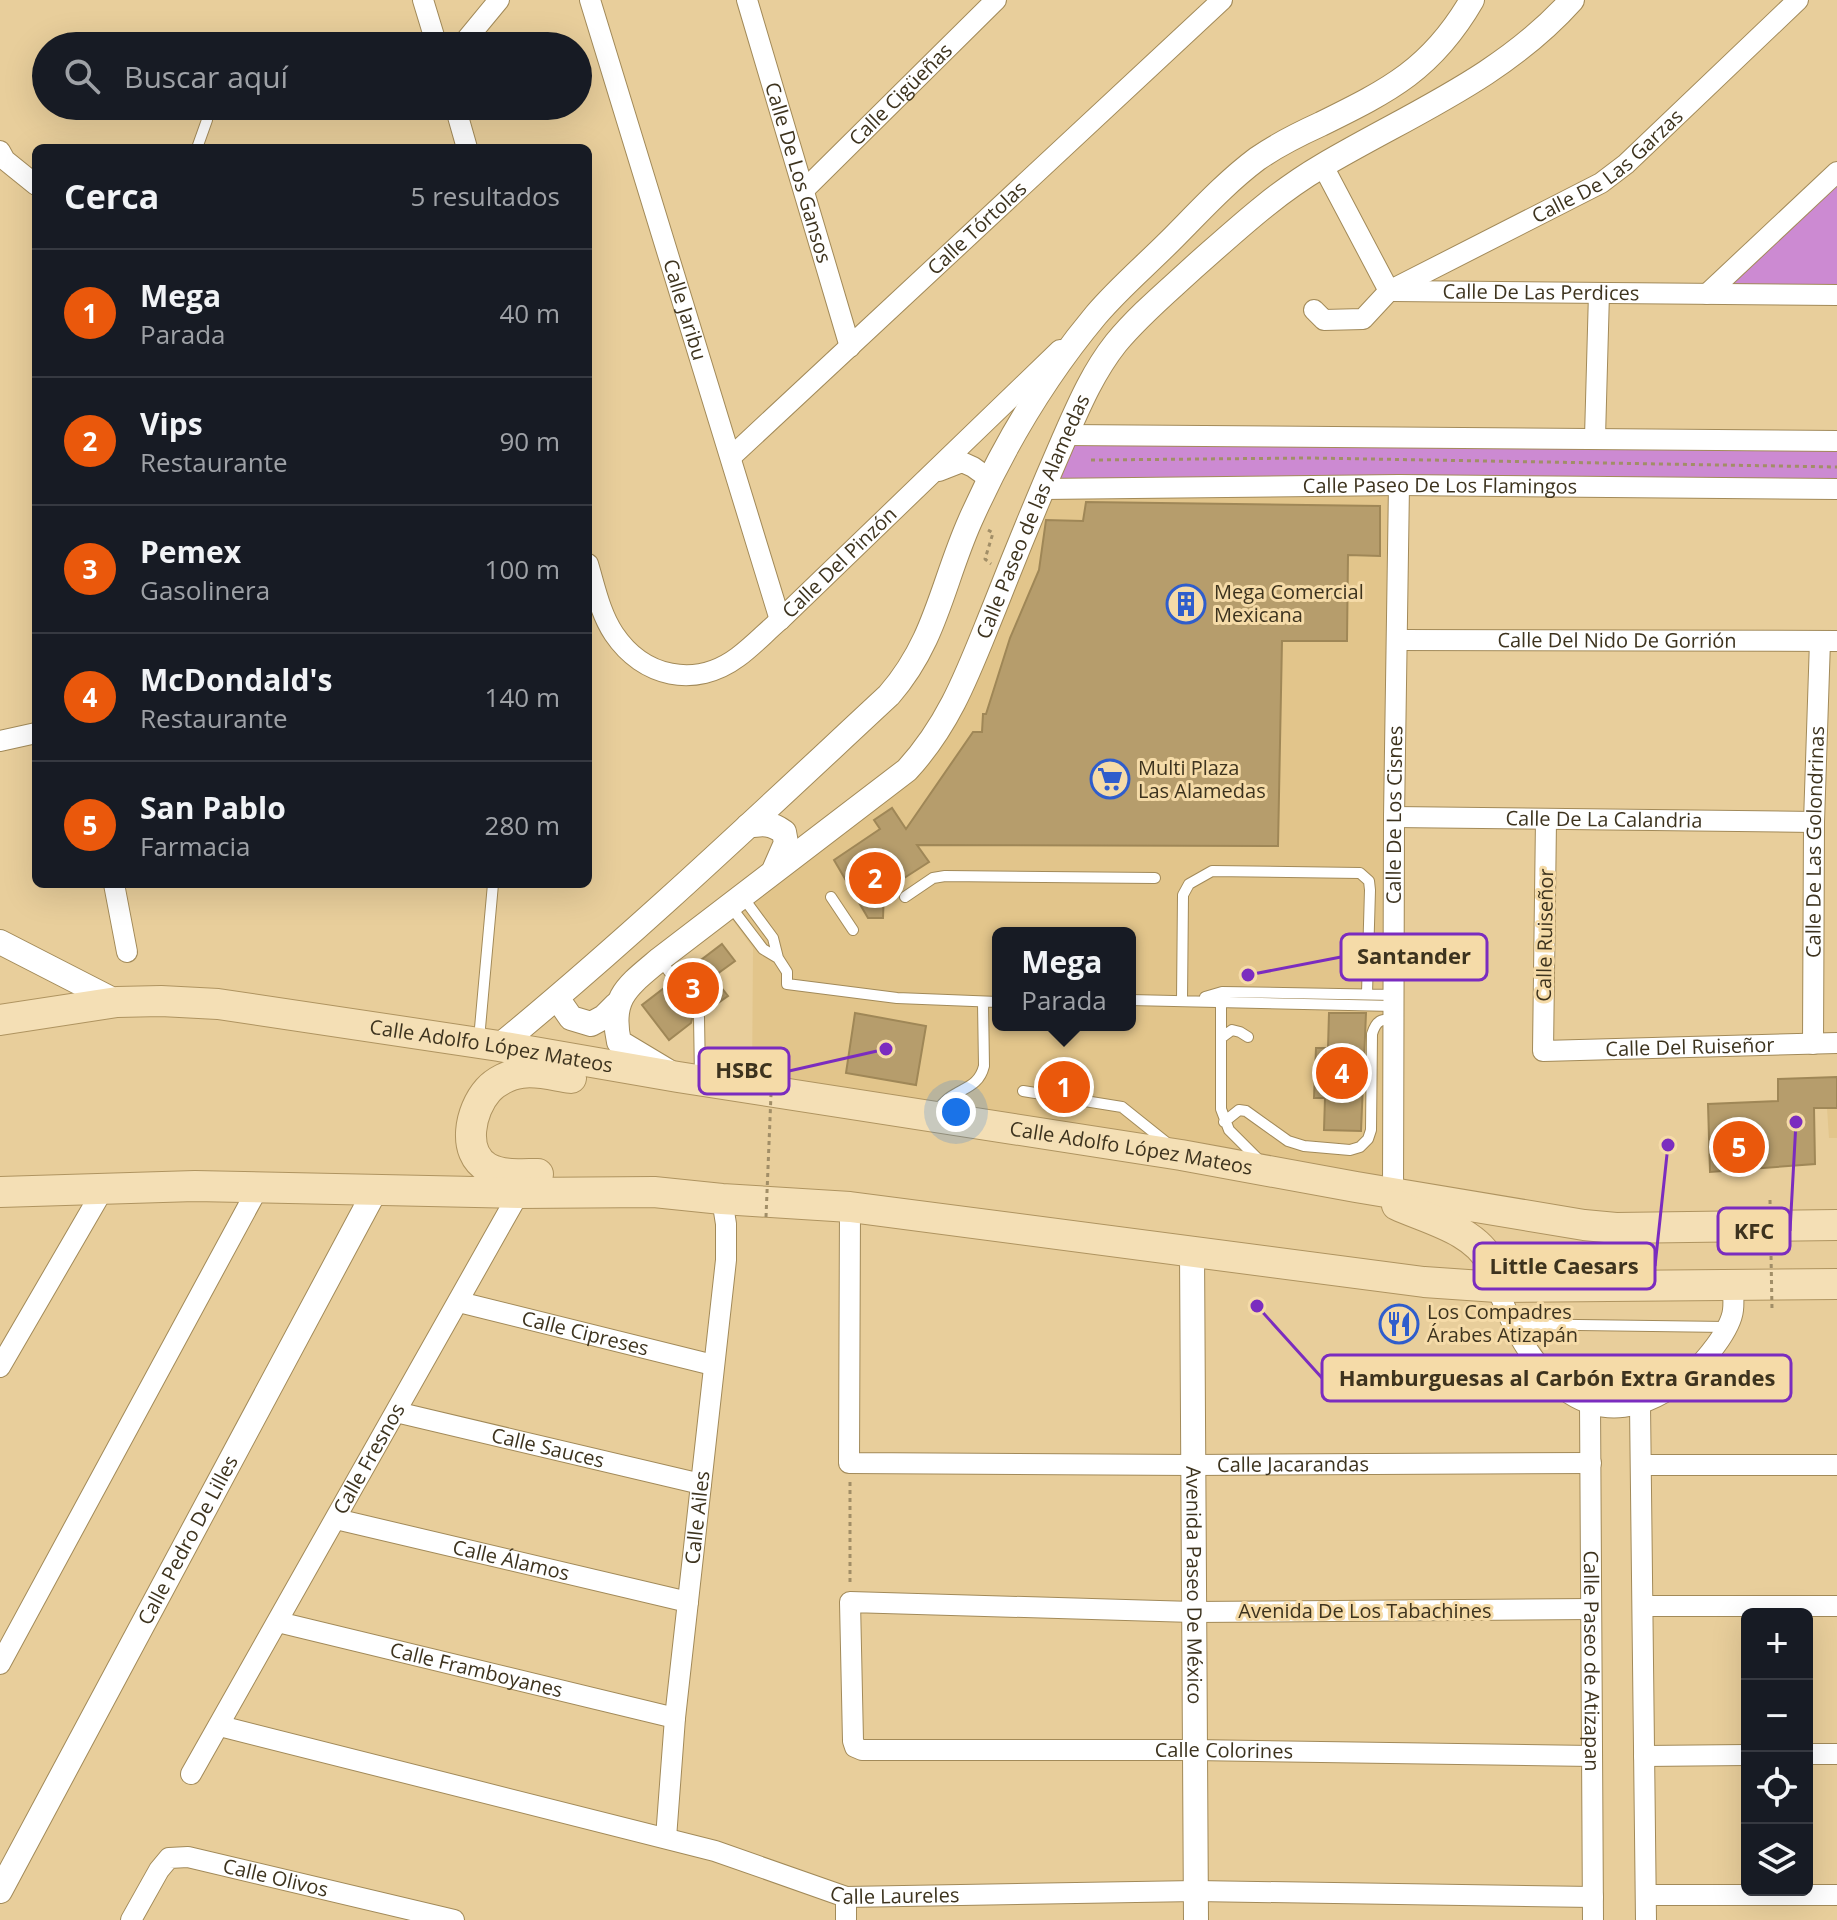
<!DOCTYPE html>
<html lang="es">
<meta charset="utf-8">
<style>
body{margin:0;font-family:"Open Sans",sans-serif;background:#20242c;color:#f1f3f6}
.controls{position:absolute;right:24px;bottom:24px;display:grid;overflow:hidden;border-radius:12px;box-shadow:0 8px 32px #0002}
.controls button{width:72px;height:72px;display:grid;place-items:center;padding:0;border:0;border-bottom:2px solid #363941;background:#171b24;color:#f1f3f6;font:40px sans-serif}
.you{position:absolute;left:956px;top:1112px;width:28px;height:28px;margin:-20px;border:6px solid #fff;border-radius:50%;background:#1a73e8;box-shadow:0 0 0 12px #1a73e833}
.badge{display:grid;place-items:center;width:52px;height:52px;border-radius:50%;background:#ea580c;color:#fff;font-size:26px;font-weight:700}
.pin{position:absolute;translate:-50% -50%;border:4px solid #fff;box-shadow:0 2px 8px #0006}
.popup{position:absolute;left:992px;top:927px;width:144px;height:104px;box-sizing:border-box;display:grid;place-content:center;border-radius:12px;background:#171b24;filter:drop-shadow(0 2px 6px #0005);font-size:26px;white-space:nowrap;color:#9ea1a6}
.popup b{font-size:30px;color:#f1f3f6}
.popup::after{content:'';position:absolute;left:50%;top:100%;margin-left:-16px;border:16px solid transparent;border-top-color:#171b24}
.list{margin:0;padding:0;list-style:none}
h2{display:flex;justify-content:space-between;align-items:center;height:104px;margin:0;padding:0 32px;font-size:34px}
h2 small{font-size:26px;font-weight:400;color:#9ea1a6}
.list li{display:grid;grid-template-columns:52px 1fr auto;gap:24px;align-items:center;box-sizing:border-box;height:128px;padding:0 32px;border-top:2px solid #363941}
.list b{display:block;font-size:30px;white-space:nowrap}
.list p{margin:0;font-size:26px;white-space:nowrap;color:#9ea1a6}
.list em{font-size:26px;font-style:normal;color:#9ea1a6}
.icon{flex:none;width:44px;height:44px;fill:none;stroke:currentColor;stroke-width:2;stroke-linecap:round;stroke-linejoin:round}
.map{position:relative;flex:none;width:1837px;height:1920px;overflow:hidden}
.search{position:absolute;background:#171b24;box-shadow:0 8px 32px #0002;left:32px;top:32px;width:560px;height:88px;display:flex;align-items:center;gap:20px;box-sizing:border-box;padding:0 28px;border-radius:44px;color:#9ea1a6;font-size:30px}
.panel{position:absolute;background:#171b24;box-shadow:0 8px 32px #0002;left:32px;top:144px;width:560px;height:744px;border-radius:12px}
.map>svg:first-child{display:block}
.built{fill:#e2c58b;fill-rule:evenodd}
.green{fill:#cc8ad2}
.building{fill:#b69d6c;stroke:#9f8757;stroke-width:2}
.lines{fill:none;stroke-linecap:round;stroke-linejoin:round}
.service-casing{stroke:#a28a59;stroke-width:12}
.minor-casing{stroke:#a28a59;stroke-width:22}
.tertiary-casing{stroke:#a28a59;stroke-width:26}
.primary-casing{stroke:#af9460;stroke-width:32}
.path{stroke:#a18e67;stroke-width:3;stroke-dasharray:4 4;stroke-linecap:butt}
.service{stroke:#fff;stroke-width:10}
.minor{stroke:#fff;stroke-width:20}
.tertiary{stroke:#fff;stroke-width:24}
.primary{stroke:#f4dfb5;stroke-width:30}
.path-bridge{stroke:#a18e67;stroke-width:3;stroke-dasharray:4 4;stroke-linecap:butt}
.labels{text-anchor:middle;stroke-width:6;stroke-linejoin:round;paint-order:stroke}
.street-label{font-size:20px;fill:#3d331e;stroke:#f5dba8}
.poi-label{font-size:20px;fill:#3d331e;stroke:#f5dba8;text-anchor:start}
.leader{fill:none;stroke:#7b2cbf;stroke-width:3}
.callout-dot{fill:#7b2cbf;stroke:#f5dba8;stroke-width:3}
.callout{fill:#f5dba8;stroke:#7b2cbf;stroke-width:3}
.callout-label{font-size:22px;text-anchor:middle;font-weight:bold;fill:#3d331e}
</style>
<div class="map">
<svg width="1837" height="1920" viewBox="0 0 1837 1920">
<rect width="100%" height="100%" fill="#e8ce9b"/>
<path class="built" d="M1399,485L1393,1193L752,1087L753,948L731,918L929,746L1042,489ZM998,933H1130V1025H998Z
M1827,1108H1837V1138H1829Z"/>
<path class="green" d="M1837,172V295L1707,294Z
M1066,435L1837,442V489H1042Z"/>
<path class="building" d="M1086,502L1380,506V556L1348,555L1347,641H1282L1278,846L917,845L929,862L884,891L883,918H868L834,860L880,829L874,820L892,808L906,829L973,732H982L983,714H986L1010,638L1039,570L1046,520L1083,521Z
M722,944L735,961L713,977L728,996L705,1012L700,1009L694,1011L691,1023L669,1040L642,1005L668,985L675,988L680,986L683,980L681,975Z
M855,1013L926,1026L916,1085L846,1073Z
M1329,1013H1366L1361,1131L1324,1130L1325,1098H1314L1316,1048H1328Z
M1837,1077V1108H1814L1815,1164L1710,1172L1708,1104L1778,1101V1079Z"/>
<g class="lines">
<defs>
<path id="service" d="M197,148L207,120
M742,896L773,938L778,958L787,972V984L897,998L998,1002
M831,897L853,930
M905,897L933,878L945,876L1155,878
M731,907L763,949L778,958
M660,959L675,980
M1221,995V1109L1229,1130L1260,1161
M1205,997L1222,992L1394,995
M1130,1000L1394,1006
M1182,1000L1183,895L1189,884L1212,871L1360,873L1369,881L1370,890L1367,993
M699,1017L700,1078
M1221,1038L1232,1030L1240,1032L1248,1037
M479,1039L493,884
M1023,1091L1122,1107L1167,1143
M934,1113C939,1108 944,1102 949,1098C965,1087 979,1086 984,1066L983,1003
M1224,1122L1239,1110L1246,1111L1288,1141L1304,1146L1350,1150L1360,1147L1368,1139L1371,1130L1372,1034C1376,1021 1381,1018 1394,1020
M1513,1324L1726,1327"/>
<g id="minor">
<path d="M423,0L437,46"/>
<path id="s1" d="M590,0L780,620"/>
<path id="s2" d="M747,0L850,347"/>
<path d="M461,46L499,0"/>
<path d="M455,106L467,148"/>
<path d="M0,151L5,160L36,185"/>
<path d="M1323,166L1389,291"/>
<path id="s3" d="M804,190L996,0"/>
<path id="s4" d="M1393,291L1837,295"/>
<path d="M1707,294L1837,172"/>
<path id="s5" d="M1314,310L1324,320L1363,319L1389,291L1601,183L1626,164L1798,0"/>
<path d="M1066,435L1837,441"/>
<path d="M1595,437L1599,293"/>
<path id="s6" d="M731,457L1222,0"/>
<path d="M939,471L962,462L973,467L991,480"/>
<path id="s7" d="M1042,489L1399,485L1837,489"/>
<path id="s8" d="M588,564C595,587 600,613 614,634C643,677 695,689 738,657C753,646 766,632 780,620L1060,350"/>
<path id="s9" d="M1397,640L1837,641"/>
<path d="M0,741L36,733"/>
<path id="s10" d="M1394,817L1814,822"/>
<path id="s11" d="M1546,820L1543,1051L1837,1043"/>
<path d="M114,884L127,952"/>
<path id="s12" d="M1813,1044L1814,822L1820,641"/>
<path id="s13" d="M1393,1193L1394,817L1399,485"/>
<path id="s14" d="M850,1207L849,1463L1193,1465L1591,1463"/>
<path d="M1497,1287C1530,1377 1595,1453 1689,1375C1704,1362 1731,1330 1733,1310C1734,1303 1733,1294 1733,1286"/>
<path id="s15" d="M459,1302L713,1365"/>
<path d="M0,1367L104,1188"/>
<path id="s16" d="M1590,1403L1593,1920"/>
<path d="M1640,1405L1646,1920"/>
<path id="s17" d="M396,1412L701,1484"/>
<path d="M1641,1465H1837"/>
<path id="s18" d="M336,1519L688,1602"/>
<path d="M1643,1606H1837"/>
<path id="s19" d="M1591,1609L1193,1612L850,1602L853,1741L855,1747L862,1750H1195L1592,1756"/>
<path id="s20" d="M278,1622L675,1718"/>
<path d="M0,1664L258,1188"/>
<path id="s21" d="M220,1726L715,1851L846,1897L1196,1891L1593,1897"/>
<path d="M1807,1754H1837"/>
<path d="M1644,1756L1747,1755"/>
<path id="s22" d="M191,1774L519,1193"/>
<path id="s23" d="M666,1838L675,1718L726,1260V1224L722,1199"/>
<path d="M1646,1895H1837"/>
<path d="M846,1897V1920"/>
<path id="s24" d="M131,1920L159,1870L169,1858L188,1857L454,1920"/>
</g>
<g id="tertiary">
<path d="M748,826C763,823 771,823 784,832L786,843L775,868"/>
<path d="M0,942L117,1002"/>
<path d="M557,998L571,1018L591,1024L604,1017L616,1005"/>
<path d="M499,1046C634,935 761,814 889,695C936,641 942,584 970,521C1002,449 1045,376 1096,315C1118,289 1145,266 1169,242C1197,214 1225,183 1257,159C1277,145 1299,134 1321,124C1390,90 1432,69 1472,0"/>
<path id="s25" d="M669,1072L619,1042C609,997 628,986 660,959L907,770C952,721 970,667 995,606C1017,550 1040,494 1064,439C1079,405 1093,372 1116,343C1139,315 1167,292 1194,267C1235,231 1274,194 1322,166C1410,114 1502,78 1572,0"/>
<path id="s26" d="M1192,1251L1196,1920"/>
<path id="s27" d="M0,1891L376,1189"/>
</g>
<g id="primary">
<path id="s28" d="M0,1020L117,1002L161,1001L218,1004L499,1046L678,1077L1181,1155L1356,1187L1584,1225L1616,1228L1837,1225"/>
<path d="M538,1174C521,1174 503,1176 488,1168C461,1153 470,1110 488,1090C495,1082 510,1074 521,1073C537,1070 556,1076 571,1078"/>
<path d="M0,1192L195,1186L519,1193L654,1192L722,1199L850,1207L1424,1282L1497,1287L1837,1284"/>
<path d="M1397,1205C1427,1219 1476,1230 1491,1263C1494,1270 1495,1279 1497,1287"/>
</g>
</defs>
<use href="#service" class="service-casing"/>
<use href="#minor" class="minor-casing"/>
<use href="#tertiary" class="tertiary-casing"/>
<use href="#primary" class="primary-casing"/>
<path class="path" d="M1091,460L1311,458L1837,467
M988,530L993,533L985,559L991,564
M850,1482V1582"/>
<use href="#service" class="service"/>
<use href="#minor" class="minor"/>
<use href="#tertiary" class="tertiary"/>
<use href="#primary" class="primary"/>
<path class="path-bridge" d="M1770,1200L1772,1309
M766,1217L772,1070"/>
</g>
<defs>
<symbol id="building-ring" viewBox="-11 -11 22 22"><circle r="9.5" fill="#f5dba8" stroke="#2f5dcc" stroke-width="1.5"/><path d="M-4-6H4V6H1V3H-1V6H-4ZM-2.5-4.3h1.7v1.8h-1.7ZM.8-4.3h1.7v1.8H.8ZM-2.5-1h1.7V.8h-1.7ZM.8-1h1.7V.8H.8Z" fill="#2f5dcc"/></symbol>
<symbol id="supermarket-ring" viewBox="-11 -11 22 22"><circle r="9.5" fill="#f5dba8" stroke="#2f5dcc" stroke-width="1.5"/><path d="M-6-5.5h2.5l.6 2H6L4.5 2H-2.5L-4.4-4H-6ZM-1.5 3.2a1.3 1.3 0 1 0 .1 0ZM3 3.2a1.3 1.3 0 1 0 .1 0Z" fill="#2f5dcc"/></symbol>
<symbol id="restaurant-ring" viewBox="-11 -11 22 22"><circle r="9.5" fill="#f5dba8" stroke="#2f5dcc" stroke-width="1.5"/><path d="M-5-6h1v4h1v-4h1v4h1v-4h1v5L-1.5 .5V6h-2V.5L-5-1ZM5-6V6H3V1.5H1.5Q1.5-4 5-6Z" fill="#2f5dcc"/></symbol>
</defs>
<g fill-rule="evenodd">
<use href="#building-ring" x="1164" y="582" width="44" height="44"/>
<use href="#supermarket-ring" x="1088" y="757" width="44" height="44"/>
<use href="#restaurant-ring" x="1377" y="1302" width="44" height="44"/>
</g>
<g class="labels">
<g class="street-label">
<text dy="7" stroke="none"><textPath href="#s3" startOffset="136">Calle Cigüeñas</textPath></text>
<text dy="7" stroke="none"><textPath href="#s5" startOffset="344">Calle De Las Garzas</textPath></text>
<text dy="7" stroke="none"><textPath href="#s2" startOffset="180">Calle De Los Gansos</textPath></text>
<text dy="7" stroke="none"><textPath href="#s6" startOffset="336">Calle Tórtolas</textPath></text>
<text dy="7" stroke="none"><textPath href="#s4" startOffset="148">Calle De Las Perdices</textPath></text>
<text dy="7" stroke="none"><textPath href="#s1" startOffset="324">Calle Jaribu</textPath></text>
<text dy="7" stroke="none"><textPath href="#s7" startOffset="398">Calle Paseo De Los Flamingos</textPath></text>
<text dy="7" stroke="none"><textPath href="#s25" startOffset="754">Calle Paseo de las Alamedas</textPath></text>
<text dy="7" stroke="none"><textPath href="#s8" startOffset="356">Calle Del Pinzón</textPath></text>
<text dy="7" stroke="none"><textPath href="#s9" startOffset="220">Calle Del Nido De Gorrión</textPath></text>
<text dy="7" stroke="none"><textPath href="#s13" startOffset="378">Calle De Los Cisnes</textPath></text>
<text dy="7" stroke="none"><textPath href="#s10" startOffset="210">Calle De La Calandria</textPath></text>
<text dy="7" stroke="none"><textPath href="#s12" startOffset="202">Calle De Las Golondrinas</textPath></text>
<text transform="translate(1545 935) rotate(-89)" y="7">Calle Ruiseñor</text>
<text dy="7" stroke="none"><textPath href="#s28" startOffset="496">Calle Adolfo López Mateos</textPath></text>
<text dy="7" stroke="none"><textPath href="#s11" startOffset="378">Calle Del Ruiseñor</textPath></text>
<text dy="7" stroke="none"><textPath href="#s28" startOffset="1144">Calle Adolfo López Mateos</textPath></text>
<text dy="7" stroke="none"><textPath href="#s15" startOffset="130">Calle Cipreses</textPath></text>
<text dy="7" stroke="none"><textPath href="#s17" startOffset="156">Calle Sauces</textPath></text>
<text dy="7" stroke="none"><textPath href="#s22" startOffset="362">Calle Fresnos</textPath></text>
<text dy="7" stroke="none"><textPath href="#s14" startOffset="700">Calle Jacarandas</textPath></text>
<text dy="7" stroke="none"><textPath href="#s23" startOffset="322">Calle Ailes</textPath></text>
<text dy="7" stroke="none"><textPath href="#s27" startOffset="398">Calle Pedro De Lilles</textPath></text>
<text dy="7" stroke="none"><textPath href="#s18" startOffset="180">Calle Álamos</textPath></text>
<text dy="7" stroke="none"><textPath href="#s26" startOffset="334">Avenida Paseo De México</textPath></text>
<text x="1365" y="1618">Avenida De Los Tabachines</text>
<text dy="7" stroke="none"><textPath href="#s16" startOffset="258">Calle Paseo de Atizapan</textPath></text>
<text dy="7" stroke="none"><textPath href="#s20" startOffset="204">Calle Framboyanes</textPath></text>
<text dy="7" stroke="none"><textPath href="#s19" startOffset="1256">Calle Colorines</textPath></text>
<text dy="7" stroke="none"><textPath href="#s24" startOffset="182">Calle Olivos</textPath></text>
<text dy="7" stroke="none"><textPath href="#s21" startOffset="698">Calle Laureles</textPath></text>
</g>
<g class="poi-label">
<text x="1214" y="599">Mega Comercial<tspan x="1214" dy="23">Mexicana</tspan></text>
<text x="1138" y="775">Multi Plaza<tspan x="1138" dy="23">Las Alamedas</tspan></text>
<text x="1427" y="1319">Los Compadres<tspan x="1427" dy="23">Árabes Atizapán</tspan></text>
</g>
</g>
<path class="leader" d="M1248 975L1341 957M886 1049L789 1071M1796 1122L1790 1231M1668 1145L1655 1266M1257 1306L1322 1378"/>
<g class="callout-dot">
<circle cx="1248" cy="975" r="8"/>
<circle cx="886" cy="1049" r="8"/>
<circle cx="1796" cy="1122" r="8"/>
<circle cx="1668" cy="1145" r="8"/>
<circle cx="1257" cy="1306" r="8"/>
</g>
<g class="callout">
<rect x="1341" y="934" width="146" height="46" rx="8"/>
<rect x="699" y="1048" width="90" height="46" rx="8"/>
<rect x="1718" y="1208" width="72" height="46" rx="8"/>
<rect x="1474" y="1243" width="181" height="46" rx="8"/>
<rect x="1322" y="1355" width="469" height="46" rx="8"/>
</g>
<g class="callout-label">
<text x="1414" y="964">Santander</text>
<text x="744" y="1078">HSBC</text>
<text x="1754" y="1239">KFC</text>
<text x="1564" y="1274">Little Caesars</text>
<text x="1557" y="1386">Hamburguesas al Carbón Extra Grandes</text>
</g>
</svg>
<div class="controls">
<button>+</button>
<button>−</button>
<button><svg class="icon" aria-label="locate" viewBox="0 0 24 24"><circle cx="12" cy="12" r="6"/><path d="M12 2v4M12 18v4M2 12h4M18 12h4"/></svg></button>
<button><svg class="icon" aria-label="layers" viewBox="0 0 24 24"><path d="M12 4l9 5-9 5-9-5zM3 14l9 5 9-5"/></svg></button>
</div>
<div class="you"></div>
<div class="pin badge" style="left:1064px;top:1087px">1</div>
<div class="popup"><b>Mega</b>Parada</div>
<div class="pin badge" style="left:875px;top:878px">2</div>
<div class="pin badge" style="left:693px;top:988px">3</div>
<div class="pin badge" style="left:1342px;top:1073px">4</div>
<div class="pin badge" style="left:1739px;top:1147px">5</div>
<div class="search"><svg class="icon" aria-label="search" viewBox="0 0 24 24"><circle cx="10" cy="10" r="6"/><path d="M15 15l6 6"/></svg>Buscar aquí</div>
<section class="panel">
<h2>Cerca<small>5 resultados</small></h2>
<ul class="list">
<li><span class="badge">1</span><div><b>Mega</b><p>Parada</p></div><em>40 m</em></li>
<li><span class="badge">2</span><div><b>Vips</b><p>Restaurante</p></div><em>90 m</em></li>
<li><span class="badge">3</span><div><b>Pemex</b><p>Gasolinera</p></div><em>100 m</em></li>
<li><span class="badge">4</span><div><b>McDondald's</b><p>Restaurante</p></div><em>140 m</em></li>
<li><span class="badge">5</span><div><b>San Pablo</b><p>Farmacia</p></div><em>280 m</em></li>
</ul>
</section>
</div>
